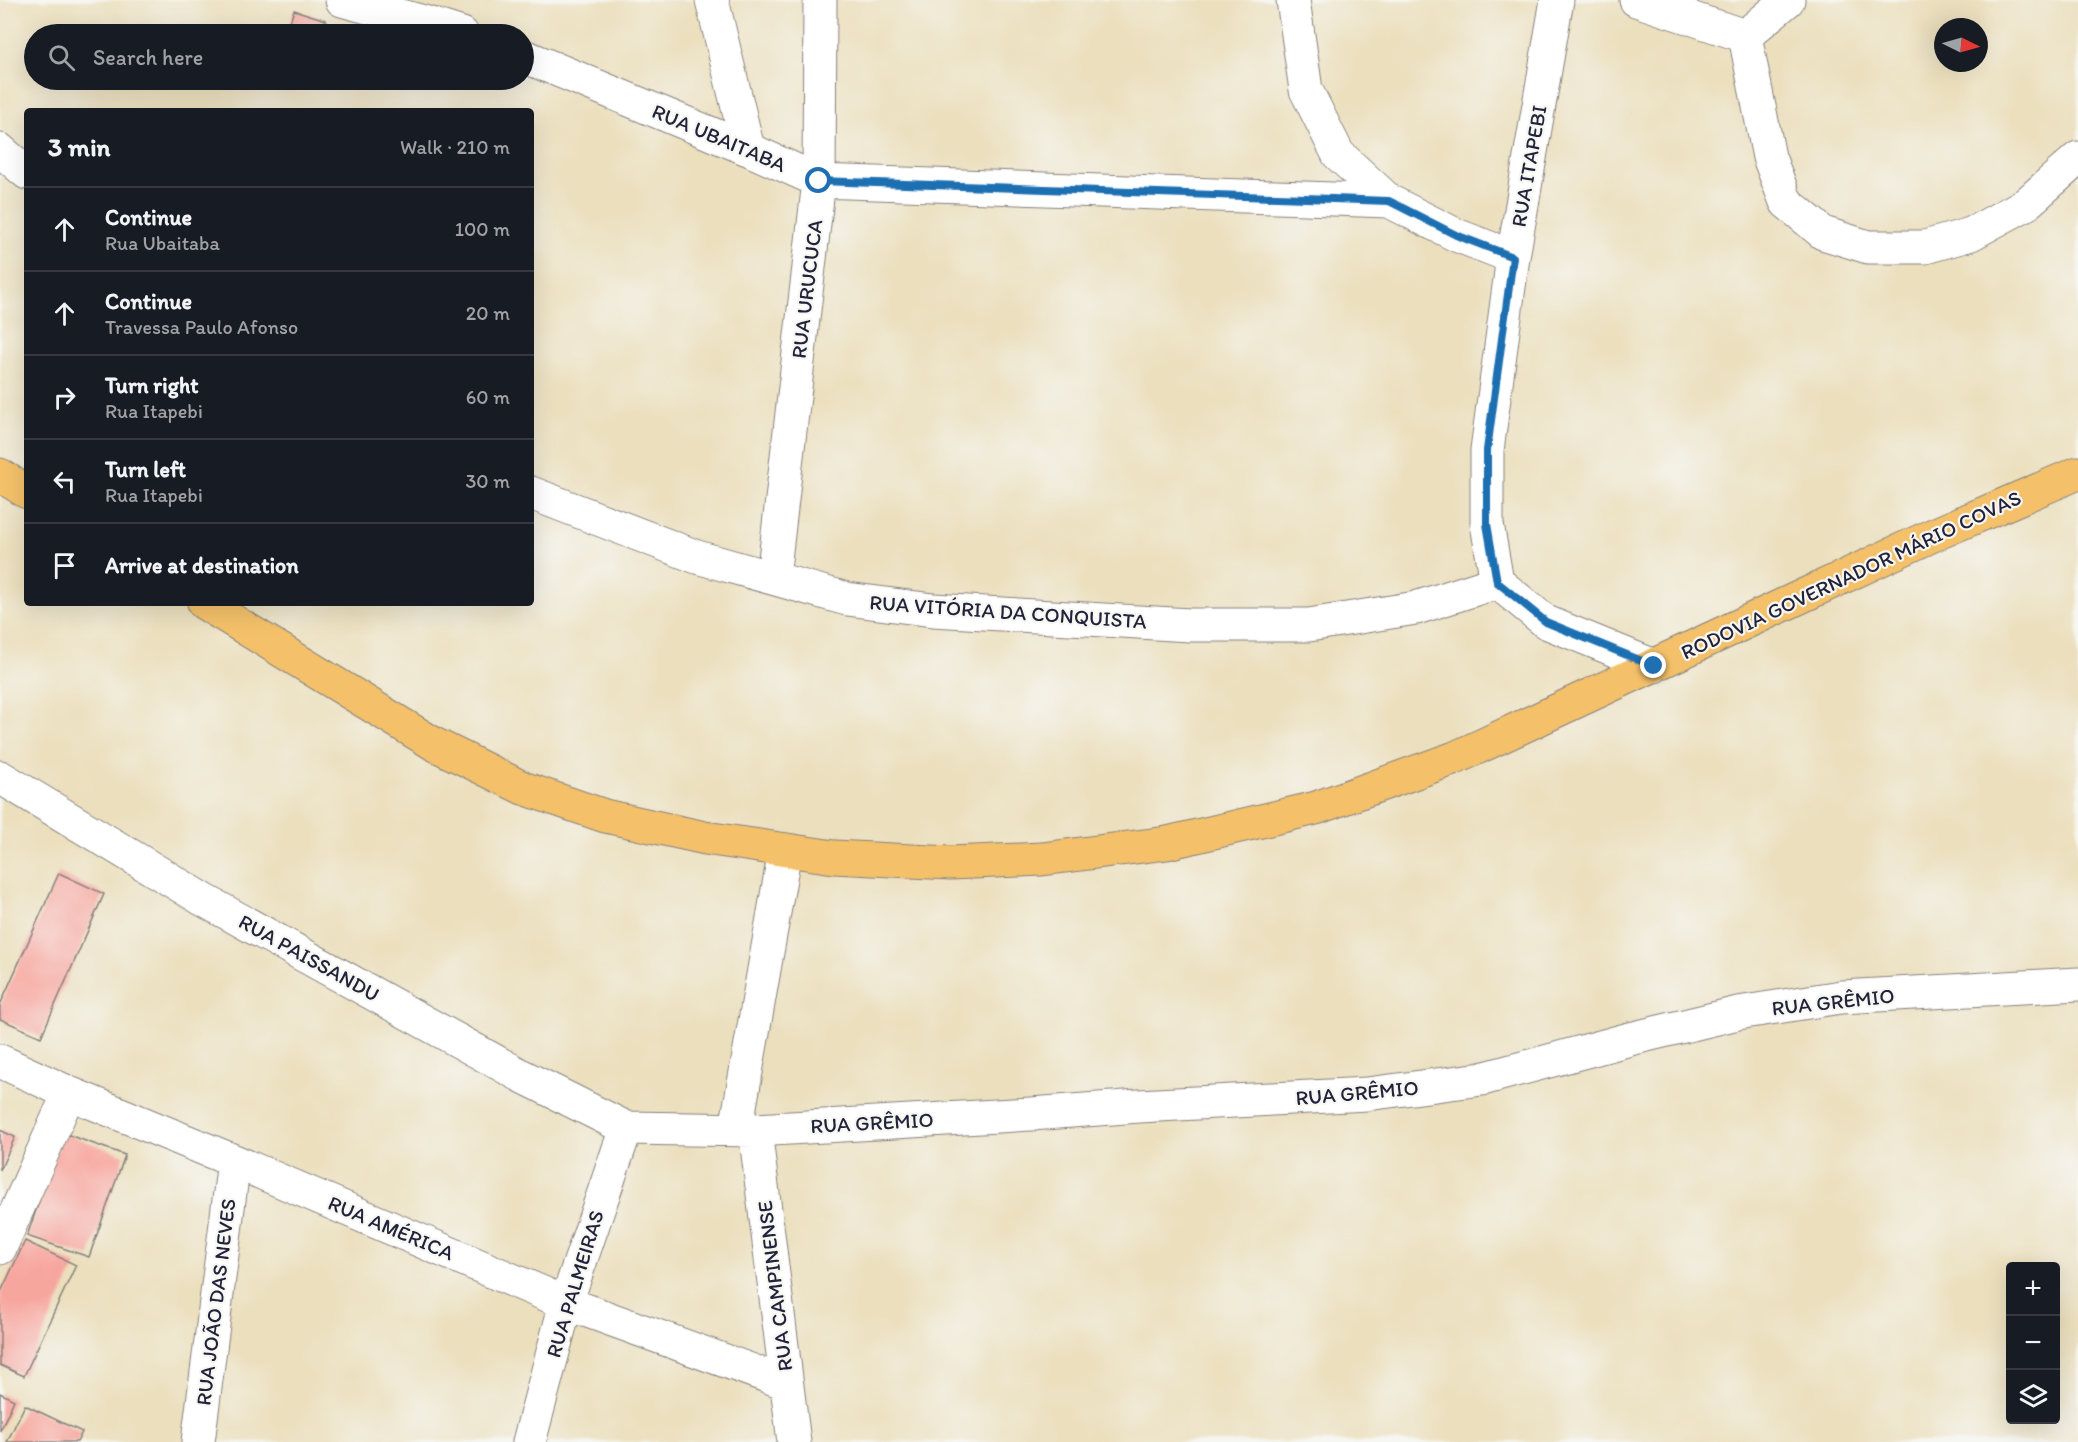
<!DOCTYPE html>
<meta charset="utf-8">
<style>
body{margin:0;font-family:Itim,sans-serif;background:#242831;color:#f1f3f6}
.controls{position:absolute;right:18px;bottom:18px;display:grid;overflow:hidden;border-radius:6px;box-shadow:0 6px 24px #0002}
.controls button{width:54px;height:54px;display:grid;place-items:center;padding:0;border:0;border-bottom:2px solid #363941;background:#171b24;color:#f1f3f6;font:30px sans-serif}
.compass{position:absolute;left:1934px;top:18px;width:54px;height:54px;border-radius:50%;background:#171b24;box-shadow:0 6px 24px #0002;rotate:95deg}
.stop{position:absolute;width:18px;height:18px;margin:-14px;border:4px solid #1f6fb2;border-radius:50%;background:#fff}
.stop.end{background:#1f6fb2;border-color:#fff;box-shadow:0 2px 6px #0008}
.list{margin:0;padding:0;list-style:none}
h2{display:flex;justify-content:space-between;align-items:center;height:78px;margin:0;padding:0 24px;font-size:26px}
h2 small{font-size:20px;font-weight:400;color:#9ea1a6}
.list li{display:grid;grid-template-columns:39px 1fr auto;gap:18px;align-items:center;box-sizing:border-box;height:84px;padding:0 24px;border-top:2px solid #363941}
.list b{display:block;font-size:22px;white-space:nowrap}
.list p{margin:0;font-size:20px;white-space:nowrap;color:#9ea1a6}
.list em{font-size:20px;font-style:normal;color:#9ea1a6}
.icon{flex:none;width:33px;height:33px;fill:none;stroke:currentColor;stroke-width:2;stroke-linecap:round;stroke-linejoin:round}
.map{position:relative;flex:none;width:2078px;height:1442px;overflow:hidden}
.search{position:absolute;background:#171b24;box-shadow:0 6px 24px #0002;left:24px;top:24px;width:510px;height:66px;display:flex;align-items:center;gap:15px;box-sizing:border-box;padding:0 21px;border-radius:33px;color:#9ea1a6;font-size:22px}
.panel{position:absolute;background:#171b24;box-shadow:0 6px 24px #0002;left:24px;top:108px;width:510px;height:498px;border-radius:6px}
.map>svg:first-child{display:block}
.building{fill:#f7a69e}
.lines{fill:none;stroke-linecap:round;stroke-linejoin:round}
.street-casing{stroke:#86807c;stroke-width:35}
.highway-casing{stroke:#86807c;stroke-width:35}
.street{stroke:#fff;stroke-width:33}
.highway{stroke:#f4c16a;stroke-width:33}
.route{stroke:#1f6fb2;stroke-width:8}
.labels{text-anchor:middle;stroke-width:4.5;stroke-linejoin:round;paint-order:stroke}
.street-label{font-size:21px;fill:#22223b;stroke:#f6f6f2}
</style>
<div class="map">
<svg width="2078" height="1442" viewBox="0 0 2078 1442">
<rect width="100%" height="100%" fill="#f6f6f2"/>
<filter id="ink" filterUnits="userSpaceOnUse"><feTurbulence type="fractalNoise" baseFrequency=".0167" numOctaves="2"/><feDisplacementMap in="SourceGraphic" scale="12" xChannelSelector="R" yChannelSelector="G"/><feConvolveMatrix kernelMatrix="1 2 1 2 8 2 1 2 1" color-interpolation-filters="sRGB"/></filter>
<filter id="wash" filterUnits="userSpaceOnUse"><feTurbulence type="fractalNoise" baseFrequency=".008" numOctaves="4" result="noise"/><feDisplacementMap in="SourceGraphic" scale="24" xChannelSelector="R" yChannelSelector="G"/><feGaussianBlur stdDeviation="1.35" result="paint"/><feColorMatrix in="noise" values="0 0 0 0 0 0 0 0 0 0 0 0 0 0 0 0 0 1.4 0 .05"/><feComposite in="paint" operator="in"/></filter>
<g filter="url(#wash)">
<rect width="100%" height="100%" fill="#ebdfbd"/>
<g id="blocks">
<path class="building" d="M294,10L326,20L322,34H286Z
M59,873L104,894L41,1037L0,1019V1005Z
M0,1130L15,1137L0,1170Z
M63,1133L125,1155L89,1257L27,1236Z
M25,1241L76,1265L24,1376L0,1365V1294Z
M0,1393L14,1400L0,1431Z
M25,1405L82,1432L77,1442H7Z"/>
</g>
</g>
<g filter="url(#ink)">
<use href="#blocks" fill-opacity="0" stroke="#86807c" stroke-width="1.5"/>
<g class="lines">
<defs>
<path id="street" d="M342,0L427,23L462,34
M712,0L748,149
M1293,0L1306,90L1338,154L1389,201L1456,235L1513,257
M1557,0L1513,257L1487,450V524L1497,582L1546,622L1654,666
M1636,0L1745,36L1788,0
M1745,36L1769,157L1786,202L1823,233L1868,247H1925L1971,234L2026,204L2078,158
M524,56L748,149L819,181L1389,201
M0,150L27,173
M531,493L697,557L847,599L933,610L1190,625H1309L1416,608L1497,582
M773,577L819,181L820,0
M0,777L204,900L520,1075L626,1128L755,1130L1031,1114L1139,1106L1367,1094L1482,1079L1630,1039L1738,1013L1841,997L2078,984
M0,1061L69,1093L234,1161L566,1303L786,1383
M736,1129L785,850
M755,1130L794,1442
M0,1248L69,1093
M198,1442L234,1161
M529,1442L566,1303L626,1128"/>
<path id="highway" d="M0,475L27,492
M204,603L434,744L523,788L605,816L705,838L834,857L950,863L1042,859L1167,843L1316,808L1455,758L1931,536L2078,473"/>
</defs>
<use href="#street" class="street-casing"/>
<use href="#highway" class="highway-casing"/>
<use href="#street" class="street"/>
<use href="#highway" class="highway"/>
</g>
</g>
<g class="lines" filter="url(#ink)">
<path class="route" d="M819,181L1389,201L1456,235L1513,257L1487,450V524L1497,582L1546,622L1654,666"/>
</g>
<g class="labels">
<g class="street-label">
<text transform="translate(719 138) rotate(23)" y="7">RUA UBAITABA</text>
<text transform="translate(1529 166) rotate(-80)" y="7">RUA ITAPEBI</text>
<text transform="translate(807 289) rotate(-83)" y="7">RUA URUCUCA</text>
<text transform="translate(1851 575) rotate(-25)" y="7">RODOVIA GOVERNADOR MÁRIO COVAS</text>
<text transform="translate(1008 612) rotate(4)" y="7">RUA VITÓRIA DA CONQUISTA</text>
<text transform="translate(309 958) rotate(29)" y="7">RUA PAISSANDU</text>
<text transform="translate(1833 1002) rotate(-6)" y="7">RUA GRÊMIO</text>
<text transform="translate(1357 1093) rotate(-5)" y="7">RUA GRÊMIO</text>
<text transform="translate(872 1123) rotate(-3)" y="7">RUA GRÊMIO</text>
<text transform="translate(391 1228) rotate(23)" y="7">RUA AMÉRICA</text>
<text transform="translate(575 1284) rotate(-73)" y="7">RUA PALMEIRAS</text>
<text transform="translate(775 1286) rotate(-97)" y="7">RUA CAMPINENSE</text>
<text transform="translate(216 1302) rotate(-83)" y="7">RUA JOÃO DAS NEVES</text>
</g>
</g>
</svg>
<div class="controls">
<button>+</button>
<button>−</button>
<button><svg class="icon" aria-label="layers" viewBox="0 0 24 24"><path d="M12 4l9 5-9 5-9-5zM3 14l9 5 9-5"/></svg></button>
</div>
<svg class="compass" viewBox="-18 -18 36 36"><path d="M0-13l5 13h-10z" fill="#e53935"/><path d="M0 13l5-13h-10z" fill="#9ea1a6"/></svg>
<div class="stop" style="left:819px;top:181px"></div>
<div class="stop end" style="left:1654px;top:666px"></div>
<div class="search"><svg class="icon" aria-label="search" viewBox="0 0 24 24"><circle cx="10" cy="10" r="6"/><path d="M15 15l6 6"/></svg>Search here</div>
<section class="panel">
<h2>3 min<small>Walk · 210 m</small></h2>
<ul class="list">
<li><svg class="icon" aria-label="ahead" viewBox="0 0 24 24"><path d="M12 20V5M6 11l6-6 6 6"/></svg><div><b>Continue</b><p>Rua Ubaitaba</p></div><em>100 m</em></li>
<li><svg class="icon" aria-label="ahead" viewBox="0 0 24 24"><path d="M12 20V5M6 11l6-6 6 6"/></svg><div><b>Continue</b><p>Travessa Paulo Afonso</p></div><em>20 m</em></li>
<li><svg class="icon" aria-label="right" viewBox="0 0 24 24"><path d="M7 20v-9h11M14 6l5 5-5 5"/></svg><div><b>Turn right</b><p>Rua Itapebi</p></div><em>60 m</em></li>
<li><svg class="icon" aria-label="left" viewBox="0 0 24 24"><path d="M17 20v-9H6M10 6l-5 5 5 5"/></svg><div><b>Turn left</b><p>Rua Itapebi</p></div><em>30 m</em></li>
<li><svg class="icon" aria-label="arrive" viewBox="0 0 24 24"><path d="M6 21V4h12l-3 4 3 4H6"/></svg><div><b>Arrive at destination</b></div></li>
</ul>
</section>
</div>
